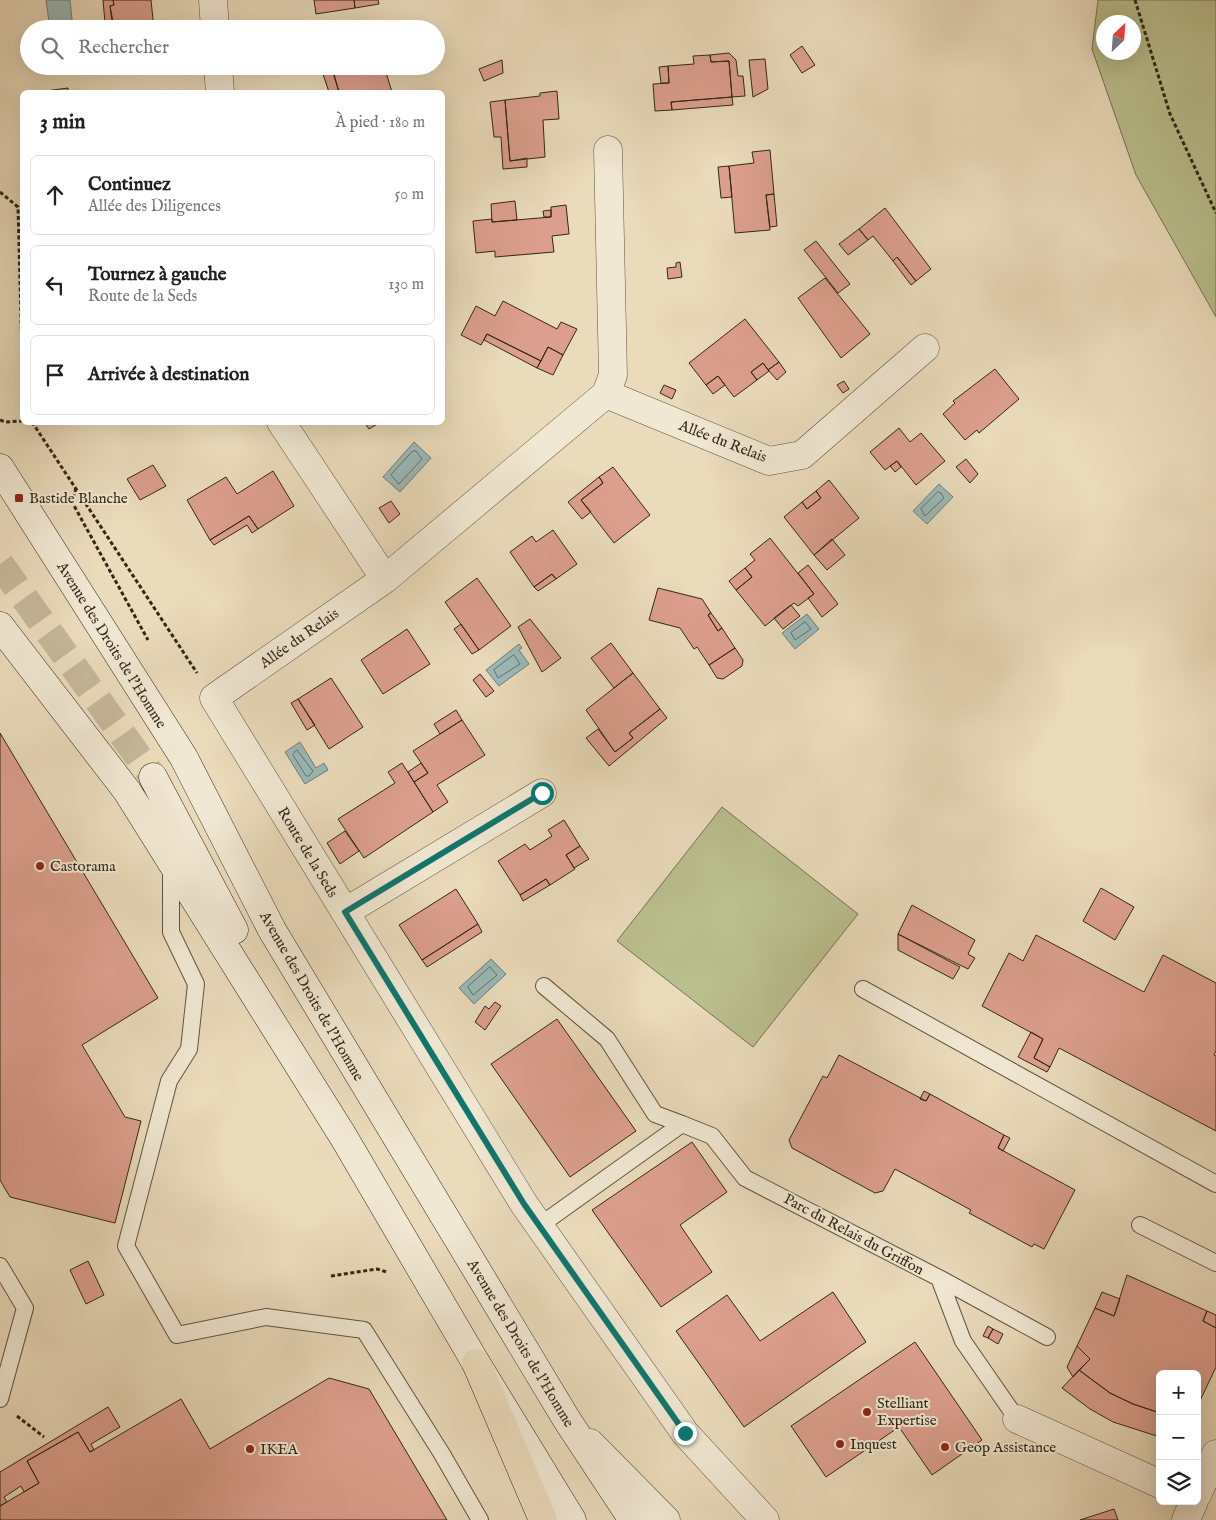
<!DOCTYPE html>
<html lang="fr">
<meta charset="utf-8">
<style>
body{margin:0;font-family:"IM FELL English",serif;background:#f6f6f6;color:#202124}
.controls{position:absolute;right:15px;bottom:15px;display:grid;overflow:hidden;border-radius:8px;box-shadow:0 5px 20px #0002}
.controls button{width:45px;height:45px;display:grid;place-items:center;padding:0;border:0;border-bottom:1px solid #e0e0e0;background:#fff;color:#202124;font:25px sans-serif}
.compass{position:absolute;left:1096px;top:15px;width:45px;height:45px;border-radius:50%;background:#fff;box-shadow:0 5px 20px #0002;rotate:25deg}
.stop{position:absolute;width:15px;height:15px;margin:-11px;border:4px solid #0f766e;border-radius:50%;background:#fff}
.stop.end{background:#0f766e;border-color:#fff;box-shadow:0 1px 5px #0008}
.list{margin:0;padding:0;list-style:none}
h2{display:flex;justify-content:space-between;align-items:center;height:65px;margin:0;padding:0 20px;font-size:21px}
h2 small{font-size:16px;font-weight:400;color:#757577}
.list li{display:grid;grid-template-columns:32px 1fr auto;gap:15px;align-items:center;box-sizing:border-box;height:80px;margin:0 10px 10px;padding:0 10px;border:1px solid #e0e0e0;border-radius:8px}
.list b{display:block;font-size:19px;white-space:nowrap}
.list p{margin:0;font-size:16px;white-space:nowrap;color:#757577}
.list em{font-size:16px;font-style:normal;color:#757577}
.icon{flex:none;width:28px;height:28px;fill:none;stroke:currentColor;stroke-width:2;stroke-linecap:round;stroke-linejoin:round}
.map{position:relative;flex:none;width:1216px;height:1520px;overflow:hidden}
.search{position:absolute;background:#fff;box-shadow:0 5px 20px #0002;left:20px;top:20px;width:425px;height:55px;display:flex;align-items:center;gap:12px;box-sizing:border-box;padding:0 18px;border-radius:28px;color:#757577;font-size:19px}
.panel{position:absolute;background:#fff;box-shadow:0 5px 20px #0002;left:20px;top:90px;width:425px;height:335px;border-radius:8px}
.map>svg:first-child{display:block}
.green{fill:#babf8e;stroke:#767252;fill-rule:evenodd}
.water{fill:#9bb9b9;stroke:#717e78}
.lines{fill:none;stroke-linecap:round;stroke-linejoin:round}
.shore{stroke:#667068;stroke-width:1}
.building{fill:#dc9f8d;stroke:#322617}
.secondary-tunnel{stroke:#c5b79a;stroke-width:28;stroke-dasharray:28 14;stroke-linecap:butt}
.service-casing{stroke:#605340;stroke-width:18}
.minor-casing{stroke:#605340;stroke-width:29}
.secondary-casing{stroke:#322617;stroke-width:29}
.trunk-casing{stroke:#322617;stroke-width:29}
.path{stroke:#322617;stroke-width:3;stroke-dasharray:4 2.5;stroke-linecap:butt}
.service{stroke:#f1e8d3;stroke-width:16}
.minor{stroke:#f1e8d3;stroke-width:28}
.secondary{stroke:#f1e8d3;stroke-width:28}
.trunk{stroke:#eadbbb;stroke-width:28}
.route{stroke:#0f766e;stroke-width:6}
.poi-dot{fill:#8f2418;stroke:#f1e8d3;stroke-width:2}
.labels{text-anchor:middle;stroke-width:4;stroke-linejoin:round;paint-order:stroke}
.street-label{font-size:15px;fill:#322617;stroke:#f1e8d3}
.poi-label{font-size:15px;fill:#322617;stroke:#f1e8d3;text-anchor:start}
</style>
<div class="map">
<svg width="1216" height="1520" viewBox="0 0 1216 1520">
<rect width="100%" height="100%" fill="#eadbbb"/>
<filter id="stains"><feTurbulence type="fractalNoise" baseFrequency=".004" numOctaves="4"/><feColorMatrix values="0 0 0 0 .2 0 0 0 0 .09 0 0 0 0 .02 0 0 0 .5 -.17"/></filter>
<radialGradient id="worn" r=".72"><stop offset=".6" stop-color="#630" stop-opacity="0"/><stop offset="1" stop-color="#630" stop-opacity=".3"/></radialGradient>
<path class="green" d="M1098,0H1216V317L1136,175L1092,49ZM1104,22H1134V52H1104Z
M722,807L858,914L753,1047L617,941Z"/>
<path class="water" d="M46,0H70L73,29H50Z
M414,442L431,458L400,492L383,477Z
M939,484L953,497L927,524L913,511Z
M807,614L819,629L795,649L782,633Z
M519,644L522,648L519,650L529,664L499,686L486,670Z
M300,742L316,768L324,763L328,770L305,784L285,752Z
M491,959L506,974L474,1004L459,988Z"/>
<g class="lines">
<path class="shore" d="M413,451H416L422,459L399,484L391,475Z
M938,492L941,493L944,498L925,516L921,509Z
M805,622L811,629L795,640L791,633Z
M514,655L520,664L498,678L494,670Z
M297,750L313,771L309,776H306L293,755Z
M490,967L497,975L473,995L468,987Z"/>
</g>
<path class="building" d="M103,0H113L114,5L110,6L113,22L105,23Z
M113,0H151L154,29H113L110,6L114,5Z
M314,0H354L355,8L316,14Z
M354,0H378L379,4L355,8Z
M314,21L315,29L270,27Z
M802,46L815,65L802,73L790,55Z
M729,53L736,60L738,76H743L745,96L732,97L729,61L711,62L710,55Z
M710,55L711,62L729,61L732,97L671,102L672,110L655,111L653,84L669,83L668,66L694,64L693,56Z
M765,59L768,89L753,97L749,60Z
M502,60L503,73L484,81L479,69Z
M41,66H77L78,70L42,74Z
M331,66H384L392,92H339Z
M668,66L669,83H661L659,67Z
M333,71L339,92H329L323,74Z
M68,88V92H46V91Z
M557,91L559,119L543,120L545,157L510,161L505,100L540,96V93Z
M732,97L733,105L672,110L671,102Z
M505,100L510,161L527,158V167L503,169L501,137H494L490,102Z
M770,150L774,194L766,195L770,230L735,233L729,166L754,163L752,152Z
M729,166L732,197L721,198L718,167Z
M774,194L777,226L770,227L766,195Z
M515,201L517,220L492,222L491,204Z
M566,205L569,234L552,236L554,252L495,257V251L476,253L473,221L492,219V222L551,217V207Z
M885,208L931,269L916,281L897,257L893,261L873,236L868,240L859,229Z
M551,210V217H544L543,211Z
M859,229L868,240L848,255L839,244Z
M816,241L850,284L838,293L804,250Z
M897,257L916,281L911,285L893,261Z
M680,262L682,277L668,279L667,268L676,267V263Z
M825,278L870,334L841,358L798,298Z
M503,301L557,329L561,322L577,329L563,355L548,347L541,361L487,334L481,345L461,335L476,306L495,316Z
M745,319L779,362L768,370L763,363L751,372L757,380L734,397L718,376L706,385L689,363Z
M487,334L541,361L537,368L484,340Z
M548,347L563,355L553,375L537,368Z
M779,362L786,372L777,380L768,370Z
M763,363L769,371L757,380L751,372Z
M995,369L1019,399L979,433L977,430L965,440L943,414L955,403L953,401Z
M718,376L725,385L713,394L706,385Z
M844,381L849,389L843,393L837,385Z
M664,385L676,390L672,399L660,393Z
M364,422H379V423L369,429Z
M899,428L910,442L921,433L945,461L916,485L897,461L885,470L870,452Z
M966,459L978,474L970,483L956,467Z
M897,461L901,467L895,472L890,466Z
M153,465L166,486L140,500L127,479Z
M613,467L650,515L614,543L581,500L603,483L599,477Z
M273,471L294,506L258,529L249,516L210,540L187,500L226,477L237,494Z
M599,477L603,483L581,500L591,512L582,519L568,502Z
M829,480L859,518L814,555L784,517L802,502L807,509L821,498L816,491Z
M816,491L821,498L807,509L802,502Z
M391,501L400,514L389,523L379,508Z
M249,516L258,529L252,533L247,525L214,545L210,540Z
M553,530L577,564L556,579L552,574L534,587L510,552L532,536L536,542Z
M770,538L814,594L798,606L794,603L765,626L736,590L752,577L745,568L755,560L750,554Z
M832,539L845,555L827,570L814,555Z
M808,565L838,604L822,617L808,598L814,594L798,573Z
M745,568L752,577L736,590L729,581Z
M552,574L556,579L538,591L534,587Z
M477,578L511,626L479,650L445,602Z
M658,588L702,599L711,613L708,615L718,631L722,628L735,648L709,665L697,647L694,649L680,628L649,620Z
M791,605L800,616L783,629L774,618Z
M711,613L722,628L718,631L708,615Z
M530,619L561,658L542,672L518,627Z
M461,624L479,650L472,654L454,629Z
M407,629L430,664L383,694L361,660Z
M611,643L633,673L614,688L591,658Z
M735,648L743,660L742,666L723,679L717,678L709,665Z
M633,673L660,709L629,733L633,738L615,752L586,710Z
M480,674L494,691L486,697L473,680Z
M331,678L363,727L329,749L298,699Z
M298,699L315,725L307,730L291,703Z
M660,709L667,718L609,766L586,738L598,729L615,752L633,738L629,733Z
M456,710L462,720L440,734L434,724Z
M462,720L485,755L437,785L448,802L433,812L414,782L428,773L413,751Z
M0,733L158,998L82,1045L125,1117L141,1121L115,1223L10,1197L0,1180Z
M402,763L433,812L364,858L338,819L395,783L388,772Z
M421,763L428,773L414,782L408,772Z
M564,820L580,846L566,855L575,869L550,885L546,879L520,895L498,861L525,844L530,850L552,836L548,830Z
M345,831L359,851L340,864L327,843Z
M580,846L589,859L574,868L566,855Z
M546,879L550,885L523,901L520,895Z
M1101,888L1134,907L1115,940L1083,921Z
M456,889L478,924L422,960L399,925Z
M912,905L975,940L968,954L975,958L968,969L898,934Z
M478,924L482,932L427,967L422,960Z
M898,934L960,967L953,979L898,950Z
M1036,935L1144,992L1163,955L1216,983V1051L1214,1055L1216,1056V1131L1059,1048L1050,1067L1034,1058L1043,1039L982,1006L1009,953L1023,961Z
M495,1002L501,1006L485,1030L475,1022L485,1006L489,1009Z
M557,1019L636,1131L570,1177L491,1064Z
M1031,1032L1043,1039L1034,1058L1050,1067L1047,1072L1018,1057Z
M839,1055L926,1101L930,1094L1004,1135L998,1148L1075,1190L1044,1249L1034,1244L1032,1247L969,1213L971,1210L895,1169L883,1191L875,1193L792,1148L789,1140L823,1076L827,1078Z
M924,1091L930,1094L926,1101L920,1099Z
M1004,1135L1010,1138L1003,1151L998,1148Z
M692,1142L727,1192L680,1225L712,1272L661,1307L592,1210Z
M88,1261L104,1295L86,1304L70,1270Z
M1127,1275L1207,1311L1203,1321L1216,1328V1367L1197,1407V1374H1160V1413L1133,1404L1110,1393L1079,1370L1090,1359L1077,1346L1095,1308L1114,1316Z
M833,1292L866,1342L744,1427L676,1331L727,1295L760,1341Z
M1102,1292L1120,1299L1114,1316L1095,1308Z
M1207,1311L1216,1315V1328L1203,1321Z
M988,1326L993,1329L988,1338L983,1336Z
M993,1329L1003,1334L998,1344L988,1338Z
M915,1342L982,1440L932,1475L899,1427L826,1477L791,1426Z
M1077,1346L1090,1359L1073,1377L1067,1367Z
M1079,1370L1110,1393L1133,1404L1160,1413V1437L1113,1422L1090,1409L1062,1388Z
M329,1378L369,1389L447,1520H0V1506L39,1483L27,1461L78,1432L90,1452L181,1399L210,1449Z
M108,1407L120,1427L91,1444L94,1450L90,1452L78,1432L27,1461L39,1483L24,1492L21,1486L4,1497L7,1502L0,1506V1472Z
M1114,1509L1118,1520H1080Z"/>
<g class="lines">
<path class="secondary-tunnel" d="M0,564L153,777"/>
<defs>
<path id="service" d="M171,865V932L196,984L189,1049L169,1081L126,1246L177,1335L266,1317L364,1330L442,1454L480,1520
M544,986L607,1039L655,1114L682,1124
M863,989L1216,1184
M1140,1225L1216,1263
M539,1226L682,1124L712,1136L745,1178L939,1278L963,1341L1017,1419
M0,1266L25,1308L0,1399
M939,1278L1047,1337"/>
<path id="minor" d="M213,0L215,29
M218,66L220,92
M608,150L613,375L606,394L385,579L214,698L524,1204L685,1433L765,1520
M606,394L769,461L802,455L925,348
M281,422L385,579
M345,912L542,793
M1017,1419L1160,1484
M590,1443L666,1520
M1197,1495L1216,1454
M1186,1520L1194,1501"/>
<path id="secondary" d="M0,468L184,758L272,930L567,1420L633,1520
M0,626L127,791L343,1136L476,1363L572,1520
M153,777L234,930"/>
<path id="trunk" d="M476,1363L543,1520"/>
</defs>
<use href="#service" class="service-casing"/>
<use href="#minor" class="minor-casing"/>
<use href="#secondary" class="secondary-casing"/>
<use href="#trunk" class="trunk-casing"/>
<path class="path" d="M1135,0L1170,114L1216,213
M0,192L18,207L22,354
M0,420L5,422L22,421
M32,422L197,673
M76,488L72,502L148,640
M331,1276L377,1269L387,1272
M17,1416L44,1437"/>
<use href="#service" class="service"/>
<use href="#minor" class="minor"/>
<use href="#secondary" class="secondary"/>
<use href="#trunk" class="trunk"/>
</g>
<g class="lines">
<path class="route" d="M542,793L345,912L524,1204L685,1433"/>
</g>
<g class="poi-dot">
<rect x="14" y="493" width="10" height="10" rx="2.5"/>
<circle cx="40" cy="866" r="5"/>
<circle cx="867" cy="1412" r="5"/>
<circle cx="840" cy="1444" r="5"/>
<circle cx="945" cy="1447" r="5"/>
<circle cx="250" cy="1449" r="5"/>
</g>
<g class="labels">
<g class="street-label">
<text transform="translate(723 441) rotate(21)" y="5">Allée du Relais</text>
<text transform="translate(299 638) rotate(-35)" y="5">Allée du Relais</text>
<text transform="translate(112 645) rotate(58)" y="5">Avenue des Droits de l'Homme</text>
<text transform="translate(308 852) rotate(59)" y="5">Route de la Seds</text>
<text transform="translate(312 996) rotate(60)" y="5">Avenue des Droits de l'Homme</text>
<text transform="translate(854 1234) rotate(28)" y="5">Parc du Relais du Griffon</text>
<text transform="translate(521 1343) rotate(59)" y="5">Avenue des Droits de l'Homme</text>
</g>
<g class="poi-label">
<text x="29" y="503">Bastide Blanche</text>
<text x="50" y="871">Castorama</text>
<text x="877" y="1408">Stelliant<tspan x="877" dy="17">Expertise</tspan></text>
<text x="850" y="1449">Inquest</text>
<text x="955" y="1452">Geop Assistance</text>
<text x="260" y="1454">IKEA</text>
</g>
</g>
<rect width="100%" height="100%" filter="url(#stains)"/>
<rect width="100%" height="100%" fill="url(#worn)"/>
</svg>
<div class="controls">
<button>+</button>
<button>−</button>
<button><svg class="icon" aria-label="layers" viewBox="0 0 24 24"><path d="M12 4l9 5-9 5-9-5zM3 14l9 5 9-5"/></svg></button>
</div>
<svg class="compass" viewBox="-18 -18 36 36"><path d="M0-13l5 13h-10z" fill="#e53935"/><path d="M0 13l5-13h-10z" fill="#757577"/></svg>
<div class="stop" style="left:542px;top:793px"></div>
<div class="stop end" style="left:685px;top:1433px"></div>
<div class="search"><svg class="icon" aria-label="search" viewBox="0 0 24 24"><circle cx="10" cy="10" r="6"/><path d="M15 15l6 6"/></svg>Rechercher</div>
<section class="panel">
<h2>3 min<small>À pied · 180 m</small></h2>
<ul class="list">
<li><svg class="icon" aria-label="ahead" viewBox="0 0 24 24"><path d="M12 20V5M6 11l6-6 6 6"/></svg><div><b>Continuez</b><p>Allée des Diligences</p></div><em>50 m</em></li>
<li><svg class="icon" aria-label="left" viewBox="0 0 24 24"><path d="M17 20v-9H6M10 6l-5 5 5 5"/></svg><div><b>Tournez à gauche</b><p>Route de la Seds</p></div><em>130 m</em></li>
<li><svg class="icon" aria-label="arrive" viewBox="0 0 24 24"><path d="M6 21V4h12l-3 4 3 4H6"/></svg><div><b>Arrivée à destination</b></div></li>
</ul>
</section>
</div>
